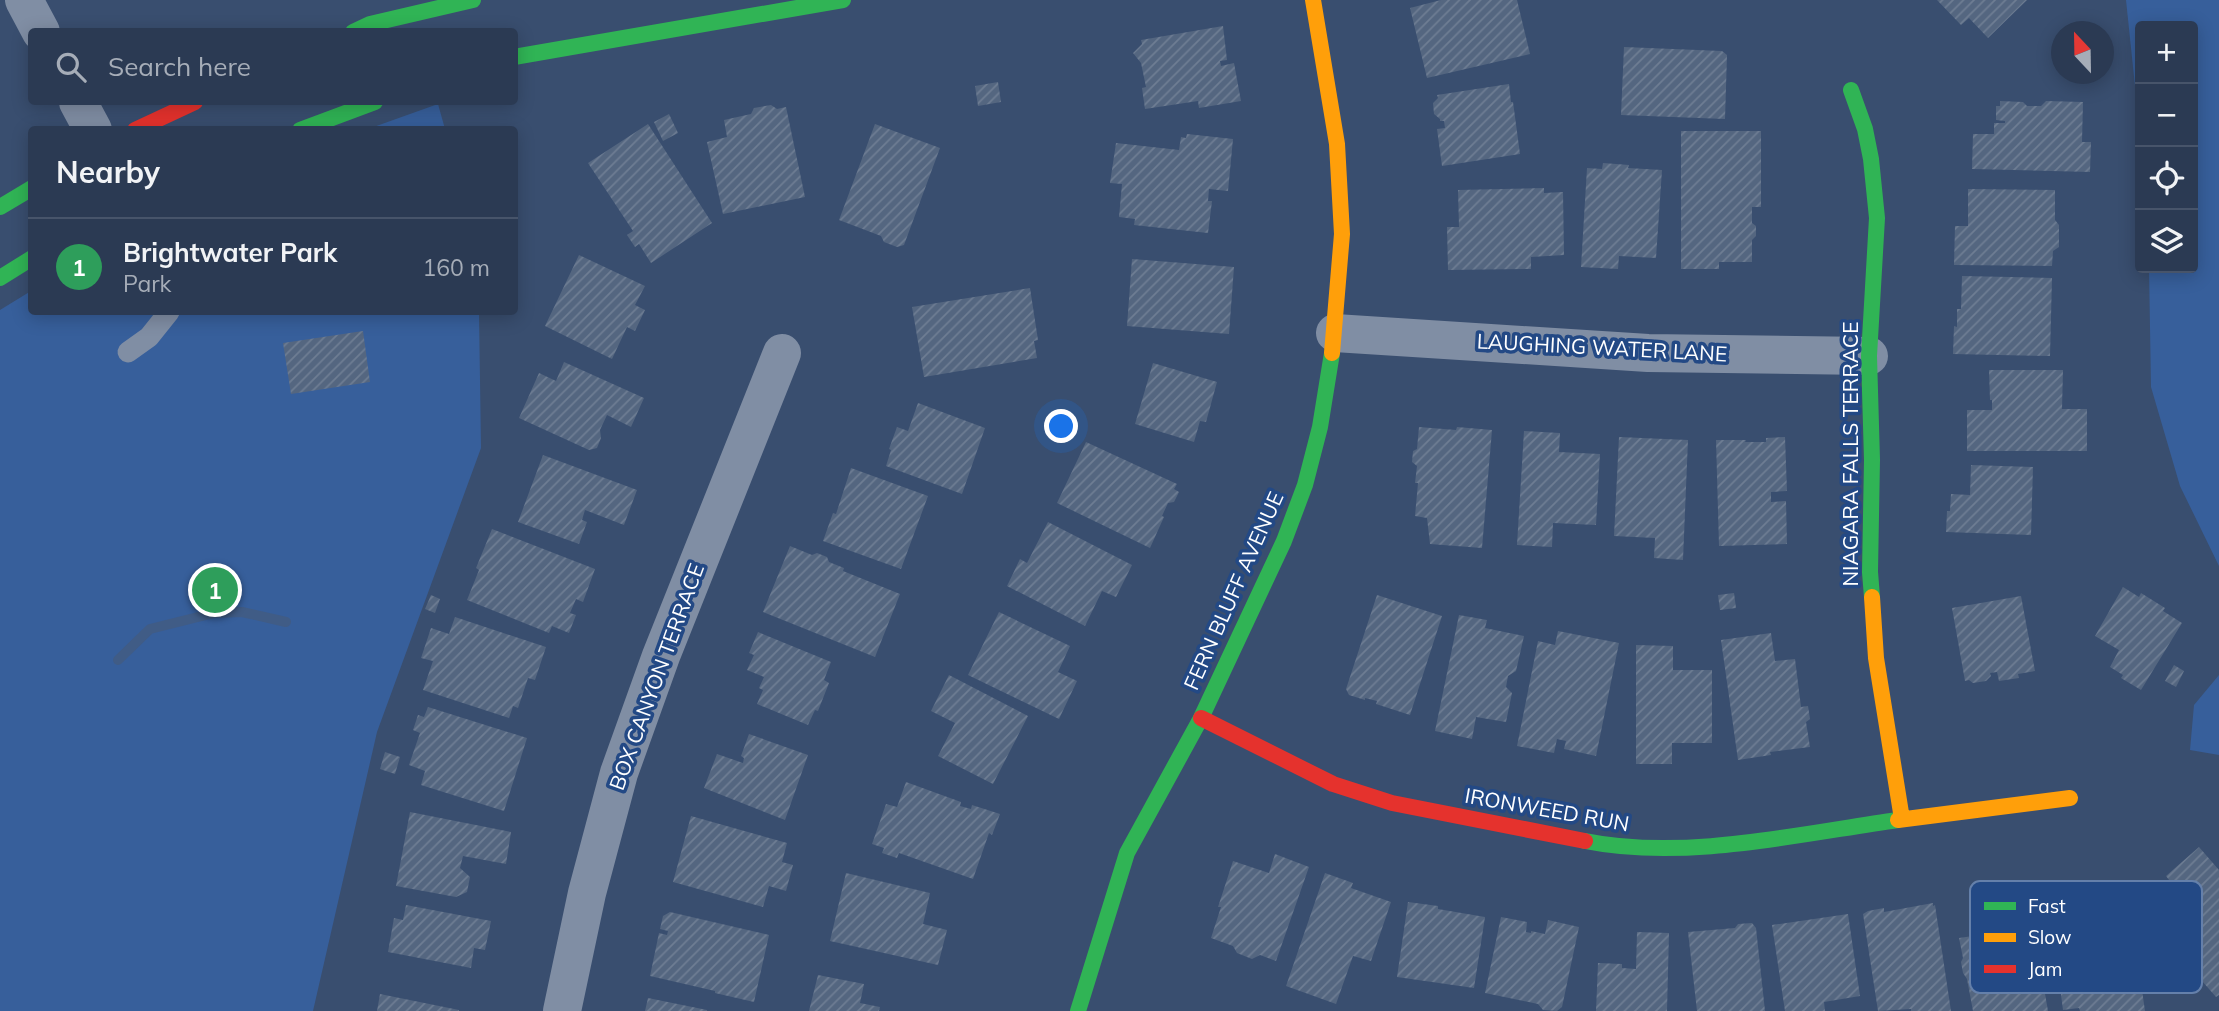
<!DOCTYPE html>
<meta charset="utf-8">
<style>
body{margin:0;font-family:Mulish,sans-serif;background:#33415a;color:#f1f3f6}
.controls{position:absolute;right:21px;top:21px;display:grid;overflow:hidden;border-radius:7px;box-shadow:0 4px 18px #0003}
.controls button{width:63px;height:63px;display:grid;place-items:center;padding:0;border:0;border-bottom:2px solid #47546a;background:#2b3a53;color:#f1f3f6;font:35px sans-serif}
.compass{position:absolute;left:2051px;top:21px;width:63px;height:63px;border-radius:50%;background:#2b3a53;box-shadow:0 4px 18px #0003;rotate:338deg}
.you{position:absolute;left:1062px;top:427px;width:24px;height:24px;margin:-18px;border:5px solid #fff;border-radius:50%;background:#1a73e8;box-shadow:0 0 0 10px #1a73e833}
.badge{display:grid;place-items:center;width:46px;height:46px;border-radius:50%;background:#d6ab8b;color:#fff;font-size:23px;font-weight:700}
.pin{position:absolute;translate:-50% -50%;border:4px solid #fff;box-shadow:0 2px 7px #0006}
.list{margin:0;padding:0;list-style:none}
h2{display:flex;justify-content:space-between;align-items:center;height:91px;margin:0;padding:0 28px;font-size:30px}
h2 small{font-size:23px;font-weight:400;color:#a6adb8}
.list li{display:grid;grid-template-columns:46px 1fr auto;gap:21px;align-items:center;box-sizing:border-box;height:98px;padding:0 28px;border-top:2px solid #47546a}
.list b{display:block;font-size:26px;white-space:nowrap}
.list p{margin:0;font-size:23px;white-space:nowrap;color:#a6adb8}
.list em{font-size:23px;font-style:normal;color:#a6adb8}
.icon{flex:none;width:38px;height:38px;fill:none;stroke:currentColor;stroke-width:2;stroke-linecap:round;stroke-linejoin:round}
.map{position:relative;flex:none;width:2219px;height:1011px;overflow:hidden}
.search{position:absolute;background:#2b3a53;box-shadow:0 4px 18px #0003;left:28px;top:28px;width:490px;height:77px;display:flex;align-items:center;gap:18px;box-sizing:border-box;padding:0 24px;border-radius:7px;color:#a6adb8;font-size:26px}
.panel{position:absolute;background:#2b3a53;box-shadow:0 4px 18px #0003;left:28px;top:126px;width:490px;height:189px;border-radius:7px}
.map>svg:first-child{display:block}
.park{fill:#375f9b}
.lines{fill:none;stroke-linecap:round;stroke-linejoin:round}
.stream{stroke:#405c86;stroke-width:10}
.building{fill:url(#building-hatch)}
.lane{stroke:#808ea4;stroke-width:21}
.street{stroke:#808ea4;stroke-width:38}
.fast{stroke:#30b455;stroke-width:16}
.slow{stroke:#ff9f0a;stroke-width:16}
.jam{stroke:#e5322d;stroke-width:16}
.labels{text-anchor:middle;stroke-width:7;stroke-linejoin:round;paint-order:stroke}
.street-label{font-size:21px;fill:#fff;stroke:#234985}
.key{fill:#234985;stroke:#6580aa;stroke-width:2}
.key-label{font-size:19px;fill:#fff}
</style>
<div class="map">
<svg width="2219" height="1011" viewBox="0 0 2219 1011">
<defs>
<pattern id="building-hatch" width="6" height="6" patternUnits="userSpaceOnUse" patternTransform="scale(1.75)"><rect width="6" height="6" fill="#546680"/><path d="M-1 1l2-2M0 6l6-6M5 7l2-2" fill="none" stroke="#6e7d93"/></pattern>
</defs>
<rect width="100%" height="100%" fill="#394e6f"/>
<path class="park" d="M2126,0H2219V566L2180,486L2151,387L2149,268H2193V26H2140V134Z
M438,104L445,129H368Z
M31,291L32,312H479L481,448L377,732L313,1011H0V310Z
M2219,675V755L2190,750L2194,705Z"/>
<g class="lines">
<path class="stream" d="M118,660L150,629L214,613L242,612L286,622"/>
</g>
<path class="building" d="M1441,0H1517L1530,54L1427,78L1410,8Z
M1937,0H2027L1988,38L1969,18L1961,25Z
M1223,26L1227,60L1220,61L1221,66L1234,63L1241,101L1199,108L1198,101L1145,109L1142,88L1146,87L1141,63L1133,53L1142,44L1141,40Z
M1624,47L1722,51L1727,55L1725,119L1621,115Z
M998,82L1001,102L978,106L975,86Z
M1509,84L1511,102H1513L1520,154L1442,166L1437,129L1445,128L1444,121H1440V119L1434,114L1433,103L1438,98L1437,95Z
M2000,101L2023,102L2027,106H2041L2046,101L2083,102L2082,142H2091L2090,172L1972,169L1973,134H1994V123H2005V121L1996,120V106H2000Z
M771,105L777,109L786,107L805,197L723,214L707,142L727,137L724,120L751,114L754,108Z
M669,114L678,133L663,141L654,122Z
M648,124L712,223L651,263L639,244L635,247L627,235L633,231L588,163Z
M875,124L940,148L904,245L897,247L884,242L881,236L839,220Z
M1681,131H1761V207H1752V223L1756,226V236L1752,240V262H1719V269H1681Z
M1187,134L1233,139L1228,191L1209,189L1208,201H1212L1208,233L1134,225L1135,219L1119,217L1122,184L1110,183L1116,143L1179,150L1181,137L1186,138Z
M1603,163L1629,165L1628,168L1662,170L1656,258L1619,256L1618,269L1581,267L1587,168L1602,169Z
M1544,188V193L1563,192L1564,255L1531,257V269L1448,270L1447,227H1459L1458,190Z
M1968,189L2055,190V220L2059,225V247L2053,251L2052,266L1954,265L1955,226H1968Z
M579,255L645,286L635,305L645,310L635,331L627,327L612,359L545,326Z
M1132,259L1234,267L1229,334L1127,326Z
M1962,276L2052,278L2050,356L1953,354L1954,326L1957,327V309H1961Z
M1030,288L1038,340L1034,341L1037,358L924,377L912,307Z
M363,331L370,382L291,394L283,343Z
M564,362L644,398L631,427L607,415L600,430L601,438L597,448L589,450L519,418L539,373L556,381Z
M1153,363L1217,382L1206,422L1200,421L1194,442L1135,424Z
M1989,370H2063L2062,409H2087V451H1967V410H1992V400H1990Z
M918,403L985,428L962,494L886,466L891,450L889,449L897,427L908,431Z
M1419,427L1456,430L1457,427L1492,430L1482,548L1430,544L1427,518L1415,516L1418,483H1415L1417,466L1412,462L1413,451L1417,449Z
M1524,431L1560,433L1559,452L1600,454L1596,525L1553,523L1552,547L1517,545Z
M1619,437L1688,440L1683,560L1654,558L1655,538L1614,536Z
M1785,437L1787,491L1771,492V502L1786,501L1787,544L1719,546L1716,440H1746L1745,442H1766V438Z
M1086,442L1177,484L1174,489L1179,492L1174,502L1168,503L1162,516L1164,517L1150,548L1057,503Z
M543,455L637,490L624,525L585,510L582,520L587,522L579,544L518,522Z
M1971,465L2033,467L2031,535L1946,532L1947,511H1950L1951,494L1970,495Z
M851,468L928,496L901,569L823,541L833,513L836,514Z
M1048,522L1132,565L1116,597L1102,591L1085,626L1007,586L1020,559L1027,563Z
M492,529L595,569L583,602L576,599L570,613L576,615L569,633L552,626L549,633L467,600L479,570L476,568Z
M790,546L812,555L817,553L827,557L829,562L844,568L843,571L900,594L875,657L763,612Z
M2123,587L2139,597L2141,593L2165,608L2163,611L2182,623L2141,690L2121,678L2123,675L2110,667L2119,650L2095,636Z
M1734,593L1736,608L1720,610L1718,595Z
M431,595L440,599L435,613L425,609Z
M1377,595L1442,616L1410,715L1376,704L1377,701L1365,698V700L1349,695L1346,689Z
M2021,596L2035,671L2018,674L2019,678L1999,681L1997,672L1990,673L1991,676L1986,681L1973,683L1969,680L1965,681L1952,608Z
M999,612L1070,646L1058,672L1077,681L1059,719L968,675Z
M1459,615L1487,620L1485,628L1524,636L1516,671L1508,676L1506,687L1512,693L1506,722L1476,717L1472,739L1435,731Z
M455,617L546,647L535,680L528,678L518,708L513,706L509,718L423,690L433,661L421,658L431,628L449,634Z
M1558,631L1619,643L1596,756L1564,749L1566,741L1557,739L1554,753L1517,746L1538,641L1555,645Z
M758,632L831,662L824,680L829,683L818,711L815,710L808,725L757,704L763,690L759,688L764,677L747,670L754,655L749,653Z
M1771,633L1775,661L1795,659L1801,707L1808,706L1810,719L1806,722L1810,747L1770,752L1771,755L1738,760L1721,640Z
M1636,645L1673,646V670H1712V743H1672V764H1636Z
M2174,665L2184,671L2176,687L2165,681Z
M949,675L1028,716L993,784L938,756L955,723L931,711Z
M428,707L527,738L504,811L421,785L425,771L409,765L420,733L413,730L418,715L424,717Z
M749,734L808,755L785,820L704,788L717,754L743,763L744,758L741,756Z
M385,752L400,757L395,774L380,769Z
M906,782L961,802L960,806L971,809L972,805L1000,814L992,835L989,833L973,879L899,853L897,858L882,853L884,848L872,844L886,804L897,807Z
M410,812L511,832L506,864L463,856L460,868L470,877L467,892L456,897L396,886Z
M691,816L787,843L782,862L793,865L786,891L769,886L763,907L673,882Z
M2199,847L2219,870V995L2216,997L2140,910L2162,887L2169,895L2176,889L2166,876Z
M1275,854L1309,867L1276,961L1260,955L1252,959L1237,953L1233,946L1211,938L1221,907H1218L1233,861L1269,873Z
M846,873L930,893L923,924L947,930L938,965L830,941Z
M1325,873L1353,883L1351,888L1391,902L1371,961L1353,956L1336,1004L1286,986Z
M1408,902L1438,906V909L1485,917L1474,988L1397,977Z
M1933,903V906L1935,905L1951,1011H1911V1009L1878,1011L1863,914L1868,911L1884,908V912Z
M406,905L491,921L485,950L474,948L471,968L388,952L394,918L403,920Z
M670,912L769,935L754,1002L715,993V991L650,976L659,933L667,935L668,931L660,929L663,916Z
M1848,914L1860,996L1824,1002L1825,1011H1785L1772,925Z
M1501,917L1527,922L1526,932L1531,933V931L1545,934L1548,920L1579,927L1562,1007L1557,1011L1543,1010L1538,1004L1485,993Z
M2032,919L2048,1011H1973L1967,979L1963,973L1961,962L1963,958L1959,938L1994,933L1993,925Z
M1752,923L1756,928L1765,1011H1697L1688,932L1735,928L1738,924Z
M1637,932L1669,933L1667,1011H1596L1598,963L1622,964V968L1636,969Z
M2110,965L2111,973H2115L2117,967L2134,965L2139,969L2145,1011H2080L2079,1008L2063,1010L2058,972Z
M818,975L864,984L860,1003L880,1007L879,1011H809Z
M380,994L459,1010V1011H377Z
M648,998L707,1010V1011H645Z"/>
<g class="lines">
<path class="lane" d="M128,352L149,337L169,312"/>
<path class="street" d="M24,0L41,32
M78,102L93,130
M1335,333L1648,353L1869,356
M562,1011L587,893L619,773L661,656L782,353"/>
<path class="fast" d="M353,32L370,24L473,0
M514,57L843,0
M1851,90L1865,129L1871,159L1877,218L1869,356L1872,460L1870,572L1872,597
M300,130L375,102
M0,207L32,188
M0,278L32,258
M1585,841C1684,861 1799,834 1898,820
M1078,1011L1127,853L1201,718L1284,541L1305,485L1320,427L1332,353"/>
<path class="slow" d="M1313,0L1337,144L1342,234L1332,353
M1872,597L1876,658L1902,819
M1898,820L2070,798"/>
<path class="jam" d="M135,130L195,102
M1201,718L1333,784L1392,803L1585,841"/>
</g>
<g class="labels">
<g class="street-label">
<text transform="translate(1602 348) rotate(3)" y="7">LAUGHING WATER LANE</text>
<text transform="translate(1851 454) rotate(-90)" y="7">NIAGARA FALLS TERRACE</text>
<text transform="translate(1234 591) rotate(-66)" y="7">FERN BLUFF AVENUE</text>
<text transform="translate(657 677) rotate(-70)" y="7">BOX CANYON TERRACE</text>
<text transform="translate(1547 810) rotate(10)" y="7">IRONWEED RUN</text>
</g>
</g>
<rect x="1970" y="881" width="232" height="112" rx="10" class="key"/>
<rect x="1984" y="902" width="32" height="8" fill="#30b455"/>
<rect x="1984" y="933" width="32" height="9" fill="#ff9f0a"/>
<rect x="1984" y="965" width="32" height="8" fill="#e5322d"/>
<g class="key-label">
<text x="2028" y="913">Fast</text>
<text x="2028" y="944">Slow</text>
<text x="2028" y="976">Jam</text>
</g>
</svg>
<div class="controls">
<button>+</button>
<button>−</button>
<button><svg class="icon" aria-label="locate" viewBox="0 0 24 24"><circle cx="12" cy="12" r="6"/><path d="M12 2v4M12 18v4M2 12h4M18 12h4"/></svg></button>
<button><svg class="icon" aria-label="layers" viewBox="0 0 24 24"><path d="M12 4l9 5-9 5-9-5zM3 14l9 5 9-5"/></svg></button>
</div>
<svg class="compass" viewBox="-18 -18 36 36"><path d="M0-13l5 13h-10z" fill="#e53935"/><path d="M0 13l5-13h-10z" fill="#a6adb8"/></svg>
<div class="you"></div>
<div class="pin badge" style="left:215px;top:590px;background:#2e9e5b">1</div>
<div class="search"><svg class="icon" aria-label="search" viewBox="0 0 24 24"><circle cx="10" cy="10" r="6"/><path d="M15 15l6 6"/></svg>Search here</div>
<section class="panel">
<h2>Nearby<small></small></h2>
<ul class="list">
<li><span class="badge" style="background:#2e9e5b">1</span><div><b>Brightwater Park</b><p>Park</p></div><em>160 m</em></li>
</ul>
</section>
</div>
